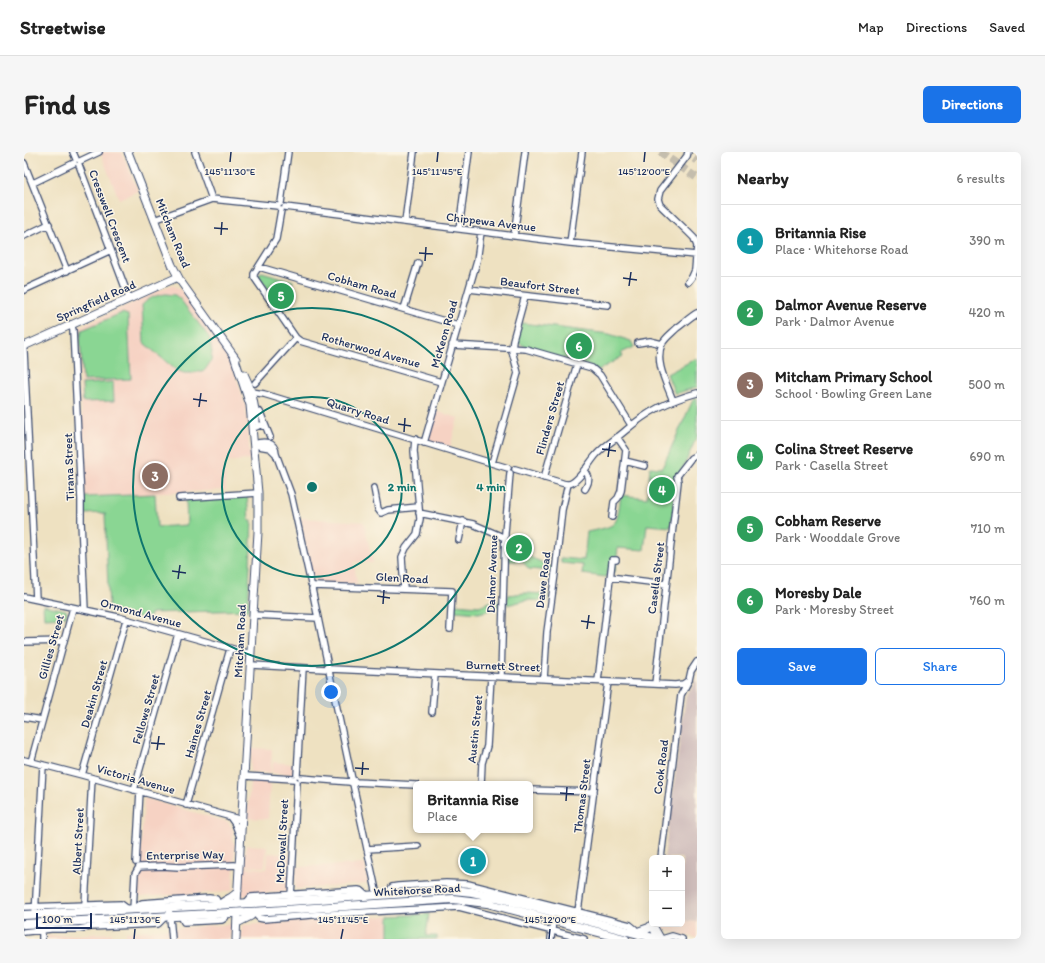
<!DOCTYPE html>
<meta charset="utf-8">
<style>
body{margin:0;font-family:Itim,sans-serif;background:#f6f6f6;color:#222}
.controls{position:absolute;right:12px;bottom:12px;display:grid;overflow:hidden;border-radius:6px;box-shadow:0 4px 16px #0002}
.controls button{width:36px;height:36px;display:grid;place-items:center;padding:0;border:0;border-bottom:1px solid #e0e0e0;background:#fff;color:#222;font:20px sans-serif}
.scale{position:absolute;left:12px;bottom:10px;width:56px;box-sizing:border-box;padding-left:4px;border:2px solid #1b2f5e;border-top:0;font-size:11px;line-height:14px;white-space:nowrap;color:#1b2f5e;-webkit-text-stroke:3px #fcf5e5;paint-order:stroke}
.you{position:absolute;left:307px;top:540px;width:14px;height:14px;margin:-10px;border:3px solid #fff;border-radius:50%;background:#1a73e8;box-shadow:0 0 0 6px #1a73e833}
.badge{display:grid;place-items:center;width:26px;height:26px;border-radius:50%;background:#1a73e8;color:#fff;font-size:13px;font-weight:700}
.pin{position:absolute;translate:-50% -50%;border:2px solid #fff;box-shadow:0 1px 4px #0006}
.popup{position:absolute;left:389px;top:629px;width:120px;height:52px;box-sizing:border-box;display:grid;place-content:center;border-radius:6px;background:#fff;filter:drop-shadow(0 1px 3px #0005);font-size:13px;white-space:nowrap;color:#767676}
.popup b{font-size:15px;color:#222}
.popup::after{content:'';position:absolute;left:50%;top:100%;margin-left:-8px;border:8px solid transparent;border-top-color:#fff}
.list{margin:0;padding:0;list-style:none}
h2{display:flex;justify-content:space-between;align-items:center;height:52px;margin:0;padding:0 16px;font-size:17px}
h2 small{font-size:13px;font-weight:400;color:#767676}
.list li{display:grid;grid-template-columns:26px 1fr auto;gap:12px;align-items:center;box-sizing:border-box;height:72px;padding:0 16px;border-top:1px solid #e0e0e0}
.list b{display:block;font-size:15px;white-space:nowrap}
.list p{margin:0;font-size:13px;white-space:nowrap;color:#767676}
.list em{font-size:13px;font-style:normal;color:#767676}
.actions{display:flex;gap:8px;padding:12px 16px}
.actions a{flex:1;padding:9px 0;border:1px solid #1a73e8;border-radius:6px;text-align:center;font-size:14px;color:#1a73e8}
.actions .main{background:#1a73e8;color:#fff}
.map{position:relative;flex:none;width:673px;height:787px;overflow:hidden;border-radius:6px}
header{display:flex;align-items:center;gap:24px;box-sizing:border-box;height:56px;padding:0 20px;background:#fff;border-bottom:1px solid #e0e0e0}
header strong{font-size:19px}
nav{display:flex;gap:22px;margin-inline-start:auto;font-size:14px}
.intro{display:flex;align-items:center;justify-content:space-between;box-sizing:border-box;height:96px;padding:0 24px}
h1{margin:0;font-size:28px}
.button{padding:10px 18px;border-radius:6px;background:#1a73e8;color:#fff;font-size:14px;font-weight:700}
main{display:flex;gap:24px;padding:0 24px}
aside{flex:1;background:#fff;border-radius:6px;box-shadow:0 4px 16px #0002}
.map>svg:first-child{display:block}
.built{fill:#f6d2c3}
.industrial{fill:#d1bfbd}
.green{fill:#8ad693;stroke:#528278}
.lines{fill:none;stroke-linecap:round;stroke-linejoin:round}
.highway-tunnel{stroke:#c4bdad;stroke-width:8;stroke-dasharray:8 4;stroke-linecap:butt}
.minor-casing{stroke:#3b4a6d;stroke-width:8}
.major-casing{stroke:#3b4a6d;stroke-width:9}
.highway-casing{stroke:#3b4a6d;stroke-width:10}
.minor{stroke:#fff;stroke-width:5.5}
.major{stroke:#fff;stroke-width:7}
.highway{stroke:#fff;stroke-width:8}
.ticks{fill:none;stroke:#1b2f5e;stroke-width:1.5}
.ring{fill:none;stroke:#0f766e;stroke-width:2}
.labels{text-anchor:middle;stroke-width:3;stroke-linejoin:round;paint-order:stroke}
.street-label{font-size:12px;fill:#1b2f5e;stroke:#fcf5e5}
.ticks-label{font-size:10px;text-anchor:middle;fill:#1b2f5e;stroke:#fcf5e5;stroke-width:3;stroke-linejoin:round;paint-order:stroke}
.centre{fill:#0f766e;stroke:#fcf5e5;stroke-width:2}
.ring-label{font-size:12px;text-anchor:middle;font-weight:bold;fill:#0f766e;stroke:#fcf5e5;stroke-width:3;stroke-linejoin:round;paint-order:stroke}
</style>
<header>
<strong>Streetwise</strong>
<nav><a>Map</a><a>Directions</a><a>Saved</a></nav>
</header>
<div class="intro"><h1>Find us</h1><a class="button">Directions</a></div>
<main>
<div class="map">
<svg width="673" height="787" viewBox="0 0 673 787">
<rect width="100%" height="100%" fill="#fcf5e5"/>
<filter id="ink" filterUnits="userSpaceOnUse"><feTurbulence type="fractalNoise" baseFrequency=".025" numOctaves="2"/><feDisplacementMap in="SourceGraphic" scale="8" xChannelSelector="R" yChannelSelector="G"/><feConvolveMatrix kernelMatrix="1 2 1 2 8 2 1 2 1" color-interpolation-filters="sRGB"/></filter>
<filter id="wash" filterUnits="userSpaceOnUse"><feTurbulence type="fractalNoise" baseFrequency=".012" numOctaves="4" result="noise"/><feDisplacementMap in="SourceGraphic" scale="16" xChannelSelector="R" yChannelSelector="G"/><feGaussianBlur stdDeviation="0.9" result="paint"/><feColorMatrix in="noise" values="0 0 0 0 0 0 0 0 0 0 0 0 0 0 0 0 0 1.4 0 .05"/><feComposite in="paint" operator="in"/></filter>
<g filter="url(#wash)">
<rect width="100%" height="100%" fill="#eee1c1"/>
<path class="built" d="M76,0H98L114,39L95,47Z
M147,133L155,136L206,206L222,255L226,308L200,310L202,338L61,345L54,176Z
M411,259L434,266L426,295L402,288Z
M276,366L340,370L349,411L330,410L333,432L293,430L288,428Z
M228,596L248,597L247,621L227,620L226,619Z
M249,610L269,612V622L248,621Z
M227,628L246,629L244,667L223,666L226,630Z
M120,646L204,670L209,678V689L211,694L209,737L205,740L203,738L202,740L114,745Z
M222,693L243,694L241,715L221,714Z
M244,701L267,703L265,736L261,739L218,744L220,715L243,717Z
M341,712L344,731L342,732L272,737L271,735L272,715Z
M366,764V787H217L218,773Z
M658,768L673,770V786L634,776L632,773V772H658Z
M207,772L206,787H102V780Z
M88,781V787H23L24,784Z"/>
<path class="industrial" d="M673,520V770L658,768V706H640L662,543L670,534Z"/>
<path class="green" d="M238,120L269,129L260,160L235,124L236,121Z
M142,142L151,143L156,147L185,185L188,200L187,209L181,218L169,221H160L152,218L120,191L118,153C125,146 132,143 142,142Z
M98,161L104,163L107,227L59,229L56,187L58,178Z
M498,171L585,182L607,189L610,195L597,201L599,204L575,218L556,211L505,196L492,190Z
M673,206V235L651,242L643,222Z
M89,230L90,249L59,250L58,232Z
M673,246V284L660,314L653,324L647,375L623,373L620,398L594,396L591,420L583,419L582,425L558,422L559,413L537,411V406L560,408L563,380C596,373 592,375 597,343L623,346L626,315L638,316L669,248Z
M131,342L133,375L163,373L162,347L223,344L225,368H228L224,458L127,461L125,467L85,459L81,361L61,362V345Z
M485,385L507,387L506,405L528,415V419L505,417L498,409H484Z
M501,441L524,442L523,449L503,448L483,453L484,443Z
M474,447V456L455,461L431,459V452L455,454Z
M19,453L42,458L43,460L41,465L20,466Z
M405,762L402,784H413V787H366V764Z"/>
</g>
<g filter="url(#ink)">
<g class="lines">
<path class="highway-tunnel" d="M636,0L673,26
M660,0L673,9"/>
<defs>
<path id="minor" d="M49,0L52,7
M171,0L188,47
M56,9L75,0
M0,11L43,119
M55,13L105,146
M9,31L50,11
M257,51L264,0
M261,55L546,91L672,103
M130,68L188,47L254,54
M381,70L390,0
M435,77L445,0
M0,84L25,72
M490,84L501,0
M546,91L558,0
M235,115L434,173
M664,130L668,125L671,118L673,94L670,86L664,80L636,53L634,47L636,39L663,4L664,0
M445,137L584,153
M0,138L87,98
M380,157L394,111
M47,172L49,178L57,348V369L61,458
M272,186L276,189L417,230
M614,191L626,189L638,192
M428,193L502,197L568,216L576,223L607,273
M0,199L12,447
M231,231L272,186L230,125V122L252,87L257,58
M224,241L228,240L240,242L484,316
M649,249C643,232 630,210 638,192C641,186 648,181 653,176C660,171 666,165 673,161
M236,260L246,285
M232,275L236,273L242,275
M400,291L453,109L457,80
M230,292C240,289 251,289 252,302L267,342L287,432
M230,292L235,294L246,296L252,302
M601,309L621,314
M468,311L494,221L488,199L489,188L501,144
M491,317L538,331C540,332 542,332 544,332C554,332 566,309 573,302C581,293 592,287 601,279C624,259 644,249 673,241
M560,318C566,324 566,329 561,337
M520,326L553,212
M350,336L354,357L357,361L364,358L394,355
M155,346L234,341
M395,361L449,372L481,386
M588,365L590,350L594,346L597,339L602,298L593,285
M435,388L439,369
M586,425L642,432
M290,434L428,439L426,477
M288,437L304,514
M380,437L378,405L382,396L393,382L396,367L390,299L391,287
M0,445L94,465L227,502
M229,463L294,466
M0,490L40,489
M227,513L302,517
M307,517L651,533L659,532L665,528
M305,519L328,627L331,629L329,632L326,630L328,627
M477,524L481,381L486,321
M520,527L523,480L531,422L538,358L544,332
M574,529L588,410V408H592
M631,532L654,330L653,324L667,306L673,303
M408,560L411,522
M0,565L18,568
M0,608L58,623L218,668
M7,610L49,456
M58,623L102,468
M273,623L279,516
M220,624L270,627
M277,626L326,630
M331,630L392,633
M329,632L353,743
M457,632L458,611L463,594L467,524
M110,638L154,482
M506,638L570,640
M162,653L206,497
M206,665L211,672L216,685
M343,697L394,694
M637,706L657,543L665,528L667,519L673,510
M112,710L116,639
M363,743L368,735L374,734L422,731L444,732L606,773L611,777V781
M267,745L273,630
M222,751L227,745L334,738L338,739L344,744
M61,753L68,626
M0,755L97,752L105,758
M145,755L148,787
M110,757L118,751L185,746L192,747L195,753
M109,758L111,722L115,715L139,714L155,715L210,713L215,714
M229,760L235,766L240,767L288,763L435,755L560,787
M554,760L584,530
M11,763L19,613
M157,764L160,770L198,768L201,766L203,761
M0,780L27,777H55L67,775L134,772L141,765
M18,787V776
M527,787L529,768
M638,787L648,784L658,787"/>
<path id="major" d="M104,0L148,113L157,130L212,207
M0,194L154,125
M210,204L226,253L234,341V380L229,463L213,752
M220,222C228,237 231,252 232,269
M195,753C201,747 209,746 214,739
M213,771L227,764L229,760
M212,787L213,761"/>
<path id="highway" d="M0,763L266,749L429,738L448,740L472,745L634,787
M0,772L244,759L429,747L463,751L601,787
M611,781L625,776L628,773L636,787"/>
</defs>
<use href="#minor" class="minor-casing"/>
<use href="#major" class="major-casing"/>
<use href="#highway" class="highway-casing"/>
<use href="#minor" class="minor"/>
<use href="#major" class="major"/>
<use href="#highway" class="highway"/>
</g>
</g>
<path class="ticks" d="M206,10L207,0M413,10L414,0M620,10L621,0M190,76L204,77M197,83L198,70M395,101L409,102M401,109L402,95M599,126L613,128M605,134L607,120M169,247L183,249M175,255L177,241M374,272L387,274M380,280L381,266M578,297L592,299M584,305L586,291M148,419L162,421M154,427L156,413M353,444L366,446M359,452L360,438M557,469L571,471M563,477L565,463M127,591L141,592M133,598L135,584M331,616L345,617M338,623L339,610M536,641L550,642M542,649L543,635M110,787L111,777M317,787L319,777M525,787L526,777"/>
<g class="ring">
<circle cx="288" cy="335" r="90"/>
<circle cx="288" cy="335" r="179"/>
</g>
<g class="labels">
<g class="street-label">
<text transform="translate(86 64) rotate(69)" y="4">Cresswell Crescent</text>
<text transform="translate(467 70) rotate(7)" y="4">Chippewa Avenue</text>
<text transform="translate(149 81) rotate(68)" y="4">Mitcham Road</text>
<text transform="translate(338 133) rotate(16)" y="4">Cobham Road</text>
<text transform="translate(516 134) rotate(7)" y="4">Beaufort Street</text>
<text transform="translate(72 149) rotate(-24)" y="4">Springfield Road</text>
<text transform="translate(420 182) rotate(-74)" y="4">McKeon Road</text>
<text transform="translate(347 198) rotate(16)" y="4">Rotherwood Avenue</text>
<text transform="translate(334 259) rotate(17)" y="4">Quarry Road</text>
<text transform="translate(526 266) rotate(-74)" y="4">Flinders Street</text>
<text transform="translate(45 315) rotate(-92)" y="4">Tirana Street</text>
<text transform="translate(468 422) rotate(-88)" y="4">Dalmor Avenue</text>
<text transform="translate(378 426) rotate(3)" y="4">Glen Road</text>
<text transform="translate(632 426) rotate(-83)" y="4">Casella Street</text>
<text transform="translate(519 428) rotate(-83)" y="4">Dawe Road</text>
<text transform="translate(117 461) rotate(15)" y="4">Ormond Avenue</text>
<text transform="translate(216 489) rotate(-87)" y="4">Mitcham Road</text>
<text transform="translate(27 495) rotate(-74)" y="4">Gillies Street</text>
<text transform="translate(479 514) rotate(2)" y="4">Burnett Street</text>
<text transform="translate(70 542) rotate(-74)" y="4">Deakin Street</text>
<text transform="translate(122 557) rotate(-74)" y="4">Fellows Street</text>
<text transform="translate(174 572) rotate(-74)" y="4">Haines Street</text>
<text transform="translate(451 577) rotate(-84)" y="4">Austin Street</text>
<text transform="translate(637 615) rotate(-83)" y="4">Cook Road</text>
<text transform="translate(112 627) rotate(16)" y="4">Victoria Avenue</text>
<text transform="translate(558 644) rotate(-83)" y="4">Thomas Street</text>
<text transform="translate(54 689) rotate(-87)" y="4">Albert Street</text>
<text transform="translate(258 689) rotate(-87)" y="4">McDowall Street</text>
<text transform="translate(161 703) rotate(-1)" y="4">Enterprise Way</text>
<text transform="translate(393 738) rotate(-3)" y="4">Whitehorse Road</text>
</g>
</g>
<g class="ticks-label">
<text x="206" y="23">145°11'30"E</text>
<text x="413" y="23">145°11'45"E</text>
<text x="620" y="23">145°12'00"E</text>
<text x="111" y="771">145°11'30"E</text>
<text x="319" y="771">145°11'45"E</text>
<text x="526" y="771">145°12'00"E</text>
</g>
<circle cx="288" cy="335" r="6" class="centre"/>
<g class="ring-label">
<text x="378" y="339">2 min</text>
<text x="467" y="339">4 min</text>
</g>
</svg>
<div class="controls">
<button>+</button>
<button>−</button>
</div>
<div class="scale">100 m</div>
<div class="you"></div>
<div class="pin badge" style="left:449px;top:709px;background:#0f9aa8">1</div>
<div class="popup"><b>Britannia Rise</b>Place</div>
<div class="pin badge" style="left:495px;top:396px;background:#2e9e5b">2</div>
<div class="pin badge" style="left:131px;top:324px;background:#8d6e63">3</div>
<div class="pin badge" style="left:638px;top:338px;background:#2e9e5b">4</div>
<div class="pin badge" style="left:257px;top:144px;background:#2e9e5b">5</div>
<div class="pin badge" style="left:555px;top:194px;background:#2e9e5b">6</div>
</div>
<aside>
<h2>Nearby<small>6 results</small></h2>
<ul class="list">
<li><span class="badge" style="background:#0f9aa8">1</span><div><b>Britannia Rise</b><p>Place · Whitehorse Road</p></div><em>390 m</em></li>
<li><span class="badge" style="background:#2e9e5b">2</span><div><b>Dalmor Avenue Reserve</b><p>Park · Dalmor Avenue</p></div><em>420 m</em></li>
<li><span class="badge" style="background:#8d6e63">3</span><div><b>Mitcham Primary School</b><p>School · Bowling Green Lane</p></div><em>500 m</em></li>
<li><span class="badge" style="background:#2e9e5b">4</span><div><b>Colina Street Reserve</b><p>Park · Casella Street</p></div><em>690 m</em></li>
<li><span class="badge" style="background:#2e9e5b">5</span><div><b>Cobham Reserve</b><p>Park · Wooddale Grove</p></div><em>710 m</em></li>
<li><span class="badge" style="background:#2e9e5b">6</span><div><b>Moresby Dale</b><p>Park · Moresby Street</p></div><em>760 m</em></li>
</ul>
<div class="actions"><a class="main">Save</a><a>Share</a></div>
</aside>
</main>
